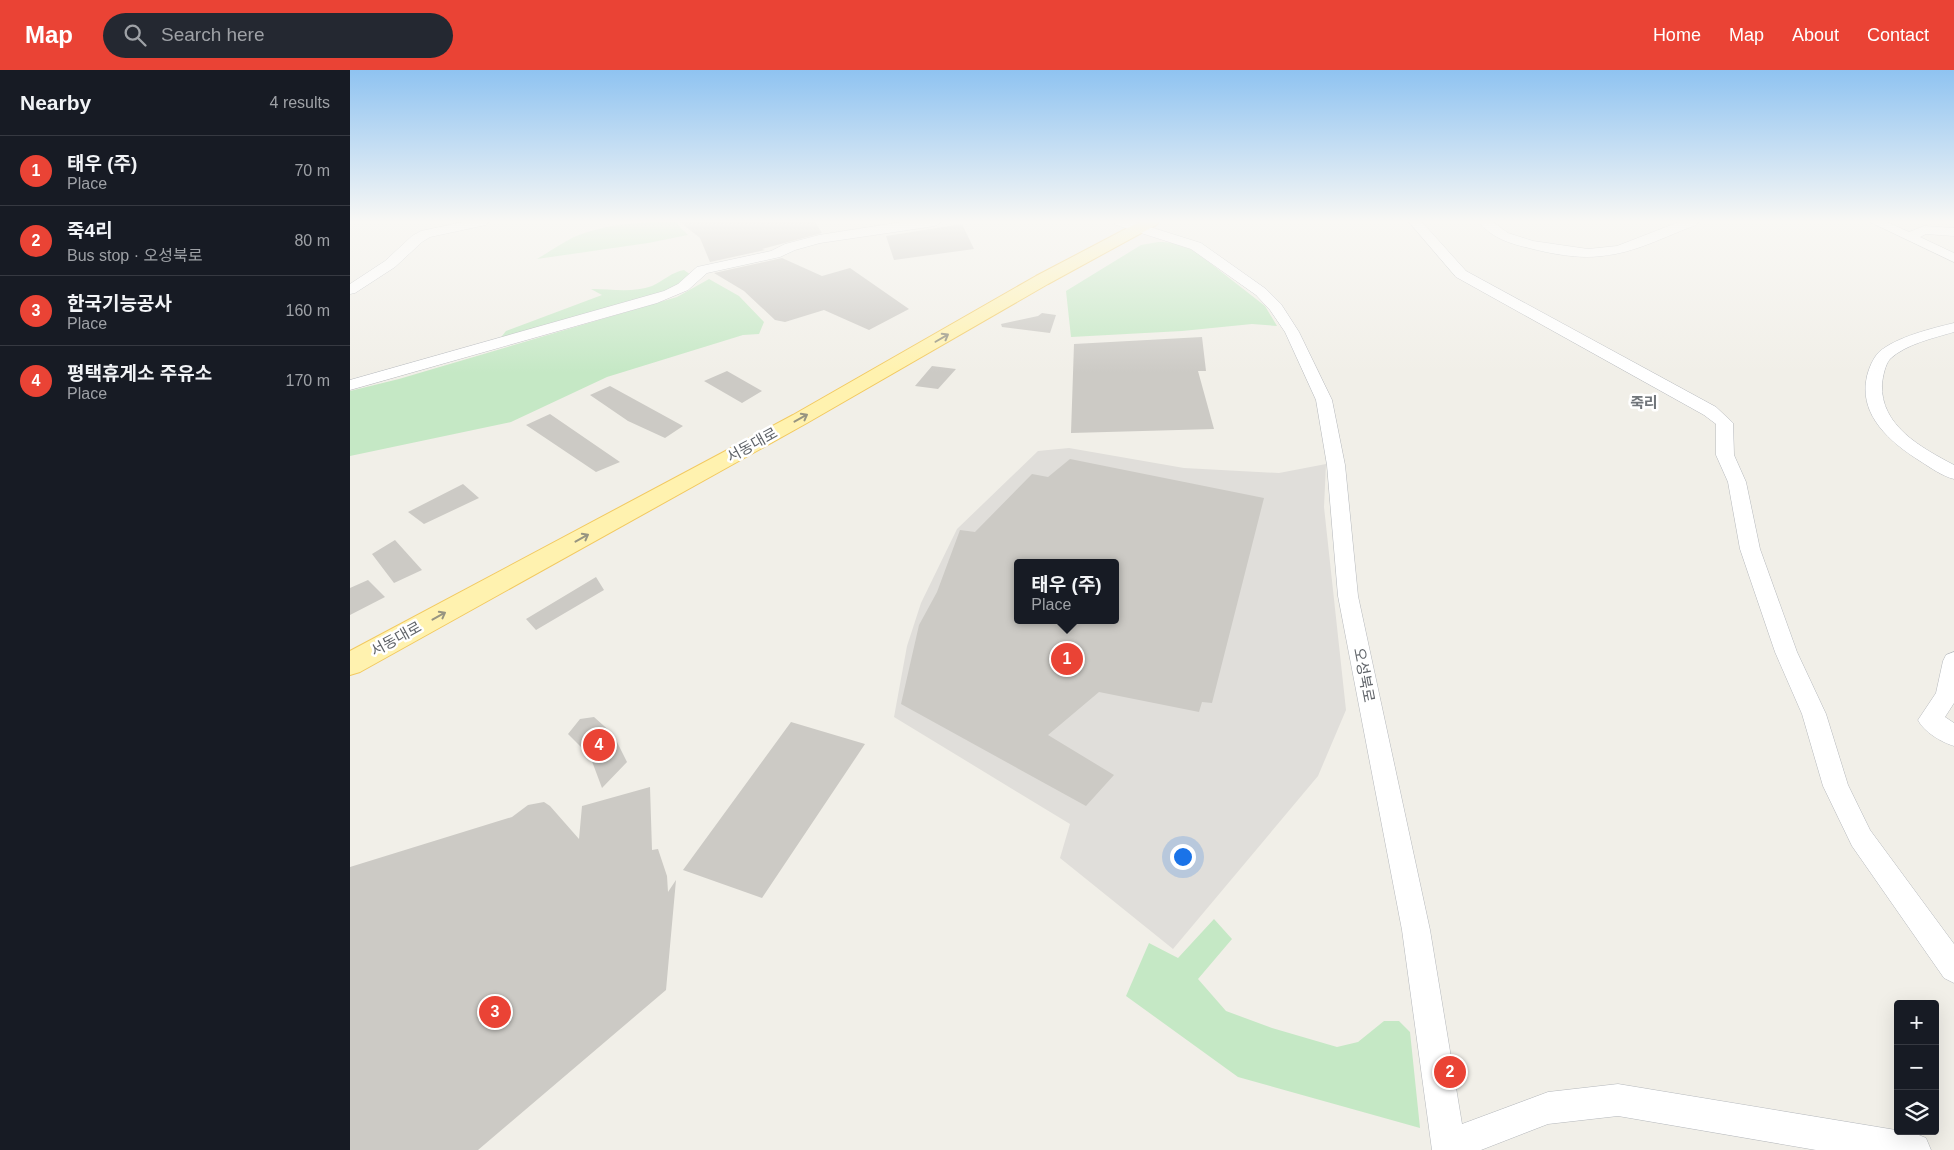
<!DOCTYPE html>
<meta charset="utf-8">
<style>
body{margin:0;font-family:Helvetica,"Noto Sans KR",sans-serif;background:#242831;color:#f1f3f6}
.controls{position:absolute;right:15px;bottom:15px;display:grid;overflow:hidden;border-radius:5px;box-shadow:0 5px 20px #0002}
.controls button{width:45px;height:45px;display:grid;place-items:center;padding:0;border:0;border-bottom:1px solid #363941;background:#171b24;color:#f1f3f6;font:25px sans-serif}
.you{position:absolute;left:832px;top:786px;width:18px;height:18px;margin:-12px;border:4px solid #fff;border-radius:50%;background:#1a73e8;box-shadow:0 0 0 8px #1a73e833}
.badge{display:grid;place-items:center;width:32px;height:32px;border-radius:50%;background:#ea4335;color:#fff;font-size:16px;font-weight:700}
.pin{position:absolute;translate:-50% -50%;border:2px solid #fff;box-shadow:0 1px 5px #0006}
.popup{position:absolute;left:664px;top:489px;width:105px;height:65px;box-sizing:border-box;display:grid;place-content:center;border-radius:5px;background:#171b24;filter:drop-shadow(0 1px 4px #0005);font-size:16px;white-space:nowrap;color:#9ea1a6}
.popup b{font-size:19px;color:#f1f3f6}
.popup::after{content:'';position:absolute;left:50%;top:100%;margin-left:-10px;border:10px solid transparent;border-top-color:#171b24}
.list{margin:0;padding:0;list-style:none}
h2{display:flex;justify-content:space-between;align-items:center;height:65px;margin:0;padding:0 20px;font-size:21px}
h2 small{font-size:16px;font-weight:400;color:#9ea1a6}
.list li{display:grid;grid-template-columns:32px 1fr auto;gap:15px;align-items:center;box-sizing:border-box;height:70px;padding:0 20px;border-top:1px solid #363941}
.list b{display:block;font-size:19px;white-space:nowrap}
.list p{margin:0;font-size:16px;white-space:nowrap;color:#9ea1a6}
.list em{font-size:16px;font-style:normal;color:#9ea1a6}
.icon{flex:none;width:28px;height:28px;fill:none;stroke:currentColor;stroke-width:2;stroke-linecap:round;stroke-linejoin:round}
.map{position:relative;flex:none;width:1604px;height:1080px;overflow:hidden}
header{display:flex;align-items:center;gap:30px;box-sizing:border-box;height:70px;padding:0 25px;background:#ea4335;color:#fff}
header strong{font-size:24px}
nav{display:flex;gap:28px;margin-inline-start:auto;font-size:18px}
.search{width:350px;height:45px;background:#242831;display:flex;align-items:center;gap:12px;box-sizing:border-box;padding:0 18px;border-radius:28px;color:#9ea1a6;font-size:19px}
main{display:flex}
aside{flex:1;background:#171b24}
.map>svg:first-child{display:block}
.industrial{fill:#e0deda;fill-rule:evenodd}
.green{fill:#c5e8c5}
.building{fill:#cccac5;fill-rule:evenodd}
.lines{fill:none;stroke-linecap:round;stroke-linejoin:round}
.minor-casing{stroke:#b5b8bc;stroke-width:1}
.major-casing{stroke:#f2c960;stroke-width:2}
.minor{fill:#fff;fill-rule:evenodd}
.major{fill:#fff2af;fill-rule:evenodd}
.oneway{stroke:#979581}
.labels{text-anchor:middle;stroke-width:5;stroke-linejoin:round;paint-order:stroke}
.far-quarter-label{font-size:15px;font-weight:bold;fill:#70757a;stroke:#fff}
.street-label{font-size:15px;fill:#5f6368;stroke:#fff}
</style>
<header>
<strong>Map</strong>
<div class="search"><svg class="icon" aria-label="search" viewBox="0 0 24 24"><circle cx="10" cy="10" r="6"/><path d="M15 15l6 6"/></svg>Search here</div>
<nav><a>Home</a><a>Map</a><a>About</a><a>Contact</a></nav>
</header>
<main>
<aside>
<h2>Nearby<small>4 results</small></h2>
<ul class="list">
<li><span class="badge">1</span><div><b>태우 (주)</b><p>Place</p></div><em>70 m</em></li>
<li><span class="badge">2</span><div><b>죽4리</b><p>Bus stop · 오성북로</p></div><em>80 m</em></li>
<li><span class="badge">3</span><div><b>한국기능공사</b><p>Place</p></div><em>160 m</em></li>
<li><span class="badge">4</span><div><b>평택휴게소 주유소</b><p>Place</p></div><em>170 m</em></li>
</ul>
</aside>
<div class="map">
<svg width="1604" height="1080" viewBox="0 0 1604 1080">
<rect width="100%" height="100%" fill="#f1efe8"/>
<path class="industrial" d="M719,378L834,398L929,403L976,394L974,437L996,640L968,706L823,879L710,788L720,754L544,647L557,576L571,533L607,459L688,381ZM668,493H766V550H668Z"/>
<path class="green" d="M328,152V155L338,165L298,173L187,189C199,182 212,173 224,167C258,153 292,152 328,152Z
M808,172C822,172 834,174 846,182L915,236L927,256L902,254L832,261L721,267L716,221L791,175Z
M334,200L341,205L319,221L148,271L156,261L252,225L241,219C261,219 283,223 302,216C313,211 322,202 334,200Z
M359,209L389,226L414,252L409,264L393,265L257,307L161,352L0,386V321L49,309L327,227Z
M864,849L882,869L848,909L876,941L922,958L987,977L1008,972L1034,951H1049L1060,962L1070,1058L888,1007L776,926L799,873L828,888Z"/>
<path class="building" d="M330,152H465L472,163L412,179L415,180L360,192L350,168Z
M612,154L624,179L544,190L536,166Z
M432,188L472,206L500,198L559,239L519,260L474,240L435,252L425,250L394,221L364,203Z
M692,243L706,245L700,263L652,257L651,254L688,246Z
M852,267L856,301H848L864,359L721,363L724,274Z
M582,296L606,299L588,319L565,316Z
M377,301L412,321L392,333L354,311Z
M260,316L333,356L315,368L278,351L240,325Z
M200,344L270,392L246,402L176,355Z
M720,389L914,428L862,633L852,632L849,642L749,622L698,665L764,705L736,736L551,634L569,555L587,522L610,460L625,462L682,404L698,407ZM668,493H766V550H668Z
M113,414L129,428L74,454L58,442Z
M45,470L72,500L44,513L22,484Z
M246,507L254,520L186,560L176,549Z
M18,510L35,527L0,545V518Z
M244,647L263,664L277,692L252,718L240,686L218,664L230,649Z
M441,652L515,674L412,828L333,800Z
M300,717L302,780L308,779L317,806L318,822L326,810L316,920L128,1080H0V797L162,747L178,735L194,732L200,736L229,769L232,736Z"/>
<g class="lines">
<defs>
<path id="minor" d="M113,152H138L136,155L80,167L72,172L45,197L5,223L0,224V214L35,191L62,166L71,161Z
M552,152H591L585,156L470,173L445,180L430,187L357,203L338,220L307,233L0,320V310L314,221L328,214L347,197L421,181L435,174L469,165Z
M764,152H784L851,173L916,219L931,234L949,262L982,330L995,395L1008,526L1080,860L1112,1054L1198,1022L1268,1014L1564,1063L1576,1068L1581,1080H1466L1268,1046L1198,1054L1131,1080H1082L1052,860L988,526L977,395L966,330L935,262L920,240L906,225L841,179L766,155Z
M1059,152H1072L1116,201L1366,337L1383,353L1384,385L1396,412L1410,479L1447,582L1476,644L1498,715L1520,760L1604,874V913L1594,908L1502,776L1473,716L1452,644L1425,582L1390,479L1378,412L1366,385V354L1354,345L1106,207Z
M1129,152H1143L1158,163L1183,171L1238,179L1267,176L1329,152H1348L1346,155C1316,166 1285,183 1252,186C1228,189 1202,184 1179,178C1161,174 1141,168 1129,152Z
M1520,152H1537L1559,162L1574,156L1604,158V166L1576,164L1570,167L1604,183V192Z
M1604,253V262C1584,268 1556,274 1540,289C1535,295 1533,306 1532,314C1530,356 1572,378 1604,395V409C1592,406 1581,398 1570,391C1540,372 1508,345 1517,306C1519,298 1523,288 1529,282C1546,267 1583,258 1604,253Z
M1604,582V633L1595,647L1604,653V676C1591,672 1574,662 1568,650L1586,623L1593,591L1596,585Z"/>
<path id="major" d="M789,152H809L806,155L698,214L457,353L10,602L0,605V581L443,345L686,206Z"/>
</defs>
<use href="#minor" class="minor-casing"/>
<use href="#major" class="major-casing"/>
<use href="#minor" class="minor"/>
<use href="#major" class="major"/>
</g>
<defs><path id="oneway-shaft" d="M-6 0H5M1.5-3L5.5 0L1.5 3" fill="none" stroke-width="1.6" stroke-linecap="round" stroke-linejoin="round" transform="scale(1.25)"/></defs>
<g class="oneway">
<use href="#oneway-shaft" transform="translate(592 268) rotate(-30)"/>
<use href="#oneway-shaft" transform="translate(451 348) rotate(-29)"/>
<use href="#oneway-shaft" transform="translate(232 468) rotate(-29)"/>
<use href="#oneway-shaft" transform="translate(89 546) rotate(-29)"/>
</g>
<linearGradient id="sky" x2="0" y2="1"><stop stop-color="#8fc3f1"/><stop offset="0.5" stop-color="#f9f8f5"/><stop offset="1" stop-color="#f9f8f5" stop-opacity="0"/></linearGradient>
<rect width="1604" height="303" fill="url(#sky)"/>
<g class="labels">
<g class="far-quarter-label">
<text x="1294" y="338">죽리</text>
</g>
<g class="street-label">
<text transform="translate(402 375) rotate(-29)" y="5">서동대로</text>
<text transform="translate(46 569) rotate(-29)" y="5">서동대로</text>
<text transform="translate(1014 605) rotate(79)" y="5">오성북로</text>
</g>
</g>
</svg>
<div class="controls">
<button>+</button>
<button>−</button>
<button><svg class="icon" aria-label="layers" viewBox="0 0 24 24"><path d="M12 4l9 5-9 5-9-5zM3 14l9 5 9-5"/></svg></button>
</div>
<div class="you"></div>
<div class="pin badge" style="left:717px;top:589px">1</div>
<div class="popup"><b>태우 (주)</b>Place</div>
<div class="pin badge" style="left:1100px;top:1002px">2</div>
<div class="pin badge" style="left:145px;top:942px">3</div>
<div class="pin badge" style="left:249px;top:675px">4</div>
</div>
</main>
